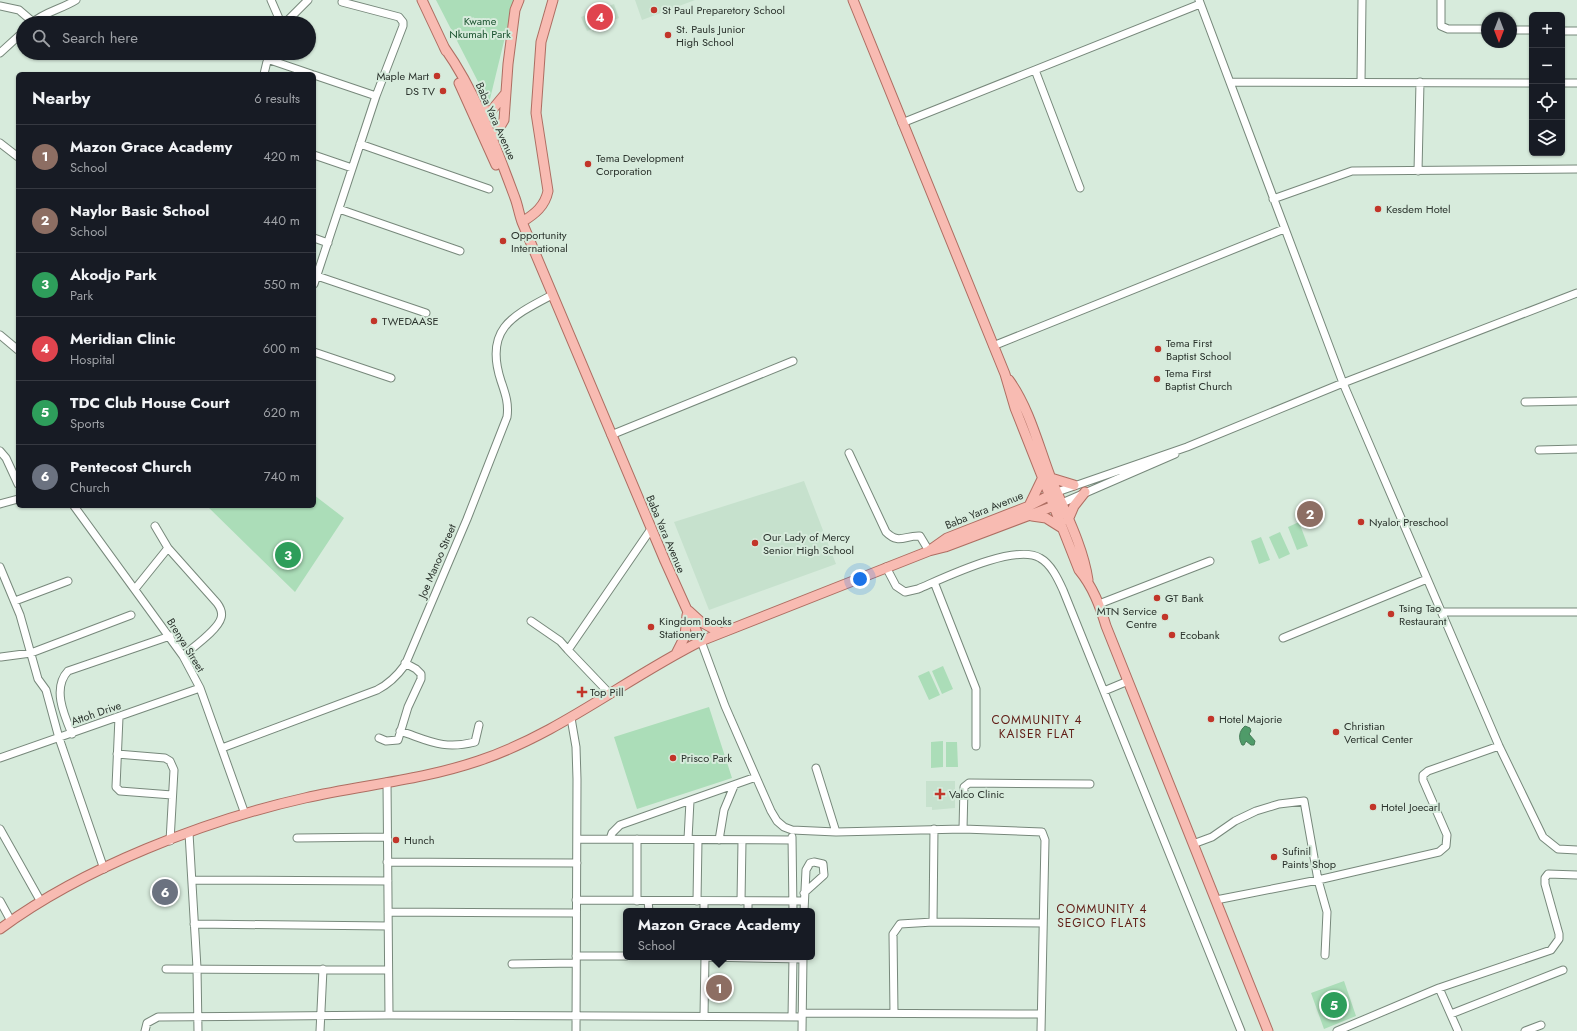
<!DOCTYPE html>
<meta charset="utf-8">
<style>
body{margin:0;font-family:Jost,sans-serif;background:#20242c;color:#f1f3f6}
.controls{position:absolute;right:12px;top:12px;display:grid;overflow:hidden;border-radius:6px;box-shadow:0 1px 3px #0004}
.controls button{width:36px;height:36px;display:grid;place-items:center;padding:0;border:0;border-bottom:1px solid #363941;background:#171b24;color:#f1f3f6;font:20px sans-serif}
.compass{position:absolute;left:1481px;top:12px;width:36px;height:36px;border-radius:50%;background:#171b24;box-shadow:0 1px 3px #0004;rotate:180deg}
.you{position:absolute;left:860px;top:579px;width:14px;height:14px;margin:-10px;border:3px solid #fff;border-radius:50%;background:#1a73e8;box-shadow:0 0 0 6px #1a73e833}
.badge{display:grid;place-items:center;width:26px;height:26px;border-radius:50%;background:#db2777;color:#fff;font-size:13px;font-weight:700}
.pin{position:absolute;translate:-50% -50%;border:2px solid #fff;box-shadow:0 1px 4px #0006}
.popup{position:absolute;left:623px;top:908px;width:192px;height:52px;box-sizing:border-box;display:grid;place-content:center;border-radius:6px;background:#171b24;filter:drop-shadow(0 1px 3px #0005);font-size:13px;white-space:nowrap;color:#9ea1a6}
.popup b{font-size:15px;color:#f1f3f6}
.popup::after{content:'';position:absolute;left:50%;top:100%;margin-left:-8px;border:8px solid transparent;border-top-color:#171b24}
.list{margin:0;padding:0;list-style:none}
h2{display:flex;justify-content:space-between;align-items:center;height:52px;margin:0;padding:0 16px;font-size:17px}
h2 small{font-size:13px;font-weight:400;color:#9ea1a6}
.list li{display:grid;grid-template-columns:26px 1fr auto;gap:12px;align-items:center;box-sizing:border-box;height:64px;padding:0 16px;border-top:1px solid #363941}
.list b{display:block;font-size:15px;white-space:nowrap}
.list p{margin:0;font-size:13px;white-space:nowrap;color:#9ea1a6}
.list em{font-size:13px;font-style:normal;color:#9ea1a6}
.icon{flex:none;width:22px;height:22px;fill:none;stroke:currentColor;stroke-width:2;stroke-linecap:round;stroke-linejoin:round}
.map{position:relative;flex:none;width:1577px;height:1031px;overflow:hidden}
.search{position:absolute;background:#171b24;box-shadow:0 1px 3px #0004;left:16px;top:16px;width:300px;height:44px;display:flex;align-items:center;gap:10px;box-sizing:border-box;padding:0 14px;border-radius:22px;color:#9ea1a6;font-size:15px}
.panel{position:absolute;background:#171b24;box-shadow:0 1px 3px #0004;left:16px;top:72px;width:300px;height:436px;border-radius:6px}
.map>svg:first-child{display:block}
.built{fill:#c6e1cd}
.green{fill:#abddb8}
.water{fill:#4f9b69;stroke:#447c57}
.lines{fill:none;stroke-linecap:round;stroke-linejoin:round}
.minor-casing{stroke:#77887b;stroke-width:9}
.major-casing{stroke:#ae6e62;stroke-width:11}
.minor{stroke:#fff;stroke-width:7}
.major{stroke:#f8bbb2;stroke-width:9}
.poi-dot{fill:#c23529;stroke:#d7ebdc;stroke-width:1.5}
.labels{text-anchor:middle;stroke-width:4;stroke-linejoin:round;paint-order:stroke}
.poi-label{font-size:11px;fill:#2b332d;stroke:#d7ebdc;text-anchor:start}
.park-label{font-size:11px;fill:#1b5330;stroke:#d7ebdc}
.street-label{font-size:11px;fill:#2b332d;stroke:#d7ebdc}
.neighbourhood-label{font-size:12px;letter-spacing:1px;fill:#611d16;stroke:#d7ebdc}
</style>
<div class="map">
<svg width="1577" height="1031" viewBox="0 0 1577 1031">
<rect width="100%" height="100%" fill="#d7ebdc"/>
<path class="built" d="M635,0H695L642,20Z
M614,4L619,18L597,27V30L593,32L592,29L587,31L581,17Z
M804,481L836,564L709,610L674,522Z
M926,781H955V808L932,810V807H926Z"/>
<path class="green" d="M436,0H514L489,103Z
M314,495L344,518L295,592L207,506H314Z
M1299,522L1308,546L1297,550L1288,527Z
M1280,532L1290,554L1279,559L1269,537Z
M1261,537L1270,560L1259,564L1251,541Z
M943,666L953,689L942,694L932,671Z
M929,671L940,695L929,700L918,676Z
M709,707L732,778L637,809L614,737Z
M943,741V767L931,768V742Z
M946,742H957L958,767H946Z
M1344,981L1356,1016L1324,1029L1311,993Z"/>
<path class="water" d="M1245,726L1250,728L1251,731L1249,734L1255,741L1254,745H1251L1246,741L1244,745H1242C1238,738 1239,731 1245,726Z"/>
<g class="lines">
<defs>
<path id="minor" d="M271,0L281,23
M1199,0L1343,383L1499,746L1543,837L1558,849L1577,850
M1441,0V26L1448,29H1487
M0,6L19,10L33,22
M32,23C44,12 62,9 76,0
M285,23L308,0
M1511,30H1532
M1562,31H1577
M0,53L23,32
M267,59L311,74
M1035,70L1080,188
M264,74L269,53
M314,75L376,96
M1230,82L1532,83
M1361,82L1362,0
M1562,83H1577
M902,123L1200,4
M0,143L18,157
M360,144L489,189
M314,155L352,168
M1418,171L1420,82
M1273,199L1352,171L1577,169
M339,209L460,251
M314,238L328,243
M317,276L426,313
M314,284L376,96L403,26V22L399,17L342,2
M0,335L18,350
M993,346L1284,229
M314,352L391,378
M1525,402L1577,401
M611,435L793,361
M1539,450L1577,449
M0,451L6,458L18,484
M849,453L886,532C899,545 905,535 920,536L929,551
M1057,492L1187,447L1343,383L1577,293
M1062,503L1175,454
M0,504L18,499
M74,506L183,656L200,688L245,814
M155,526L168,548L217,603C220,607 223,612 221,618C218,630 193,647 183,656
M0,567L20,615L38,679L46,690L59,738L104,869
M886,567L896,586L905,592L918,589C944,578 1015,543 1040,558C1051,564 1058,579 1063,590L1241,1031
M934,582L976,689V746
M135,589L168,548
M15,601L68,581
M1099,604L1210,561
M1442,612H1577
M531,621L560,641L568,650L651,529
M1283,638L1427,579
M701,641L725,706L756,777L771,811L777,821L784,827L792,830L836,832L963,829L1042,832L1045,840L1041,1031
M568,650L610,694
M1,657L31,653L131,615
M1104,691L1128,681
M119,717L116,787L120,791L172,795
M571,718L576,747L577,779L576,1031
M400,731C430,741 443,750 475,742L479,725
M72,734C64,715 52,688 68,671L170,636
M379,738L386,741L398,740L408,707L421,679V674L416,669L405,663
M222,748L377,690C389,684 397,676 405,665L467,519L507,417C509,403 505,393 501,381C484,329 512,316 552,295
M117,754L165,758L170,761L174,770L170,841
M0,758L200,688
M816,768L836,832
M387,782L389,1015
M0,829L41,902
M963,829L964,787L969,783L1090,784
M189,833L197,968L198,1031
M792,837L793,911
M297,838L387,837
M577,839L792,840
M610,839L612,833L620,825L756,777
M637,839V901
M688,839L690,801
M719,840L724,810L734,786
M1193,844L1212,837L1235,821L1256,811L1279,804L1304,801L1318,880L1327,912L1325,955
M387,862L577,863
M192,880L388,881
M576,900L804,901
M1216,900L1318,880L1439,852L1446,846L1447,835L1423,780V775L1428,771L1499,746
M0,901L11,921
M648,901L649,911
M697,901L698,840
M704,901V911
M741,901L742,841
M748,901V911
M804,911L806,870L810,863L814,862L823,864L824,875L804,893
M388,912L576,913
M933,922L934,829
M194,924L388,926
M576,956H626
M704,957L803,959
M512,964L576,963
M166,969L388,970
M1439,988L1458,1031
M802,1013L1041,1014
M894,1013L893,934L900,924L933,922L1043,923
M1451,1014L1563,970
M704,1016L705,957
M792,1017L793,957
M145,1031L147,1023L158,1017L389,1015L802,1017
M320,1031L323,969
M802,1031L803,957
M1337,1031L1439,988L1551,950L1559,939V934L1545,884V878L1548,874L1577,875
M1525,1031L1541,1025"/>
<path id="major" d="M422,0L446,51
M853,0L1005,374L1015,408L1079,570C1093,587 1100,606 1106,626L1268,1031
M444,47C476,92 496,147 515,198C518,206 519,214 522,222L665,561L701,641
M459,83L496,165
M479,110L491,111L506,93
M491,142L504,120L508,64L515,10L519,0
M522,222C535,214 545,206 548,191L536,113L541,42L553,0
M1009,380C1029,408 1038,444 1050,476C1063,508 1083,545 1088,580
M1051,478L1074,485
M1029,506L1043,477
M1032,516L1046,518L1062,528
M1068,520L1074,506L1085,492
M930,550L947,538L1029,506L1054,493
M689,611L701,622L721,633
M676,654L685,636L687,615
M0,929C82,868 206,820 305,798C363,785 422,780 478,761C559,734 625,679 701,641L929,551L945,547L1062,503"/>
</defs>
<use href="#minor" class="minor-casing"/>
<use href="#major" class="major-casing"/>
<use href="#minor" class="minor"/>
<use href="#major" class="major"/>
</g>
<g class="poi-dot">
<circle cx="654" cy="10" r="4"/>
<circle cx="668" cy="35" r="4"/>
<circle cx="437" cy="76" r="4"/>
<circle cx="443" cy="91" r="4"/>
<circle cx="588" cy="164" r="4"/>
<circle cx="1378" cy="209" r="4"/>
<circle cx="503" cy="241" r="4"/>
<circle cx="374" cy="321" r="4"/>
<circle cx="1158" cy="349" r="4"/>
<circle cx="1157" cy="379" r="4"/>
<circle cx="1361" cy="522" r="4"/>
<circle cx="755" cy="543" r="4"/>
<circle cx="1157" cy="598" r="4"/>
<circle cx="1391" cy="614" r="4"/>
<circle cx="1165" cy="617" r="4"/>
<circle cx="651" cy="627" r="4"/>
<circle cx="1172" cy="635" r="4"/>
<path d="M580 686h4v4h4v4h-4v4h-4v-4h-4v-4h4z"/>
<circle cx="1211" cy="719" r="4"/>
<circle cx="1336" cy="732" r="4"/>
<circle cx="673" cy="758" r="4"/>
<path d="M938 788h4v4h4v4h-4v4h-4v-4h-4v-4h4z"/>
<circle cx="1373" cy="807" r="4"/>
<circle cx="396" cy="840" r="4"/>
<circle cx="1274" cy="857" r="4"/>
</g>
<g class="labels">
<g class="poi-label">
<text x="662" y="14">St Paul Preparetory School</text>
<text x="676" y="33">St. Pauls Junior<tspan x="676" dy="13">High School</tspan></text>
<text x="429" y="80" text-anchor="end">Maple Mart</text>
<text x="435" y="95" text-anchor="end">DS TV</text>
<text x="596" y="162">Tema Development<tspan x="596" dy="13">Corporation</tspan></text>
<text x="1386" y="213">Kesdem Hotel</text>
<text x="511" y="239">Opportunity<tspan x="511" dy="13">International</tspan></text>
<text x="382" y="325">TWEDAASE</text>
<text x="1166" y="347">Tema First<tspan x="1166" dy="13">Baptist School</tspan></text>
<text x="1165" y="377">Tema First<tspan x="1165" dy="13">Baptist Church</tspan></text>
<text x="1369" y="526">Nyalor Preschool</text>
<text x="763" y="541">Our Lady of Mercy<tspan x="763" dy="13">Senior High School</tspan></text>
<text x="1165" y="602">GT Bank</text>
<text x="1399" y="612">Tsing Tao<tspan x="1399" dy="13">Restaurant</tspan></text>
<text x="1157" y="615" text-anchor="end">MTN Service<tspan x="1157" dy="13">Centre</tspan></text>
<text x="659" y="625">Kingdom Books<tspan x="659" dy="13">Stationery</tspan></text>
<text x="1180" y="639">Ecobank</text>
<text x="590" y="696">Top Pill</text>
<text x="1219" y="723">Hotel Majorie</text>
<text x="1344" y="730">Christian<tspan x="1344" dy="13">Vertical Center</tspan></text>
<text x="681" y="762">Prisco Park</text>
<text x="949" y="798">Valco Clinic</text>
<text x="1381" y="811">Hotel Joecarl</text>
<text x="404" y="844">Hunch</text>
<text x="1282" y="855">Sufinil<tspan x="1282" dy="13">Paints Shop</tspan></text>
</g>
<g class="park-label">
<text x="480" y="25">Kwame<tspan x="480" dy="13">Nkumah Park</tspan></text>
</g>
<g class="street-label">
<text transform="translate(496 121) rotate(66)" y="4">Baba Yara Avenue</text>
<text transform="translate(984 510) rotate(-22)" y="4">Baba Yara Avenue</text>
<text transform="translate(666 534) rotate(67)" y="4">Baba Yara Avenue</text>
<text transform="translate(437 561) rotate(-67)" y="4">Joe Manoo Street</text>
<text transform="translate(186 645) rotate(58)" y="4">Brenya Street</text>
<text transform="translate(96 713) rotate(-19)" y="4">Attoh Drive</text>
</g>
<g class="neighbourhood-label">
<text x="1037" y="724">COMMUNITY 4<tspan x="1037" dy="14">KAISER FLAT</tspan></text>
<text x="1102" y="913">COMMUNITY 4<tspan x="1102" dy="14">SEGICO FLATS</tspan></text>
</g>
</g>
</svg>
<div class="controls">
<button>+</button>
<button>−</button>
<button><svg class="icon" aria-label="locate" viewBox="0 0 24 24"><circle cx="12" cy="12" r="6"/><path d="M12 2v4M12 18v4M2 12h4M18 12h4"/></svg></button>
<button><svg class="icon" aria-label="layers" viewBox="0 0 24 24"><path d="M12 4l9 5-9 5-9-5zM3 14l9 5 9-5"/></svg></button>
</div>
<svg class="compass" viewBox="-18 -18 36 36"><path d="M0-13l5 13h-10z" fill="#e53935"/><path d="M0 13l5-13h-10z" fill="#9ea1a6"/></svg>
<div class="you"></div>
<div class="pin badge" style="left:719px;top:988px;background:#8d6e63">1</div>
<div class="popup"><b>Mazon Grace Academy</b>School</div>
<div class="pin badge" style="left:1310px;top:514px;background:#8d6e63">2</div>
<div class="pin badge" style="left:288px;top:555px;background:#2e9e5b">3</div>
<div class="pin badge" style="left:600px;top:17px;background:#e0444e">4</div>
<div class="pin badge" style="left:1334px;top:1005px;background:#2e9e5b">5</div>
<div class="pin badge" style="left:165px;top:892px;background:#6b7280">6</div>
<div class="search"><svg class="icon" aria-label="search" viewBox="0 0 24 24"><circle cx="10" cy="10" r="6"/><path d="M15 15l6 6"/></svg>Search here</div>
<section class="panel">
<h2>Nearby<small>6 results</small></h2>
<ul class="list">
<li><span class="badge" style="background:#8d6e63">1</span><div><b>Mazon Grace Academy</b><p>School</p></div><em>420 m</em></li>
<li><span class="badge" style="background:#8d6e63">2</span><div><b>Naylor Basic School</b><p>School</p></div><em>440 m</em></li>
<li><span class="badge" style="background:#2e9e5b">3</span><div><b>Akodjo Park</b><p>Park</p></div><em>550 m</em></li>
<li><span class="badge" style="background:#e0444e">4</span><div><b>Meridian Clinic</b><p>Hospital</p></div><em>600 m</em></li>
<li><span class="badge" style="background:#2e9e5b">5</span><div><b>TDC Club House Court</b><p>Sports</p></div><em>620 m</em></li>
<li><span class="badge" style="background:#6b7280">6</span><div><b>Pentecost Church</b><p>Church</p></div><em>740 m</em></li>
</ul>
</section>
</div>
